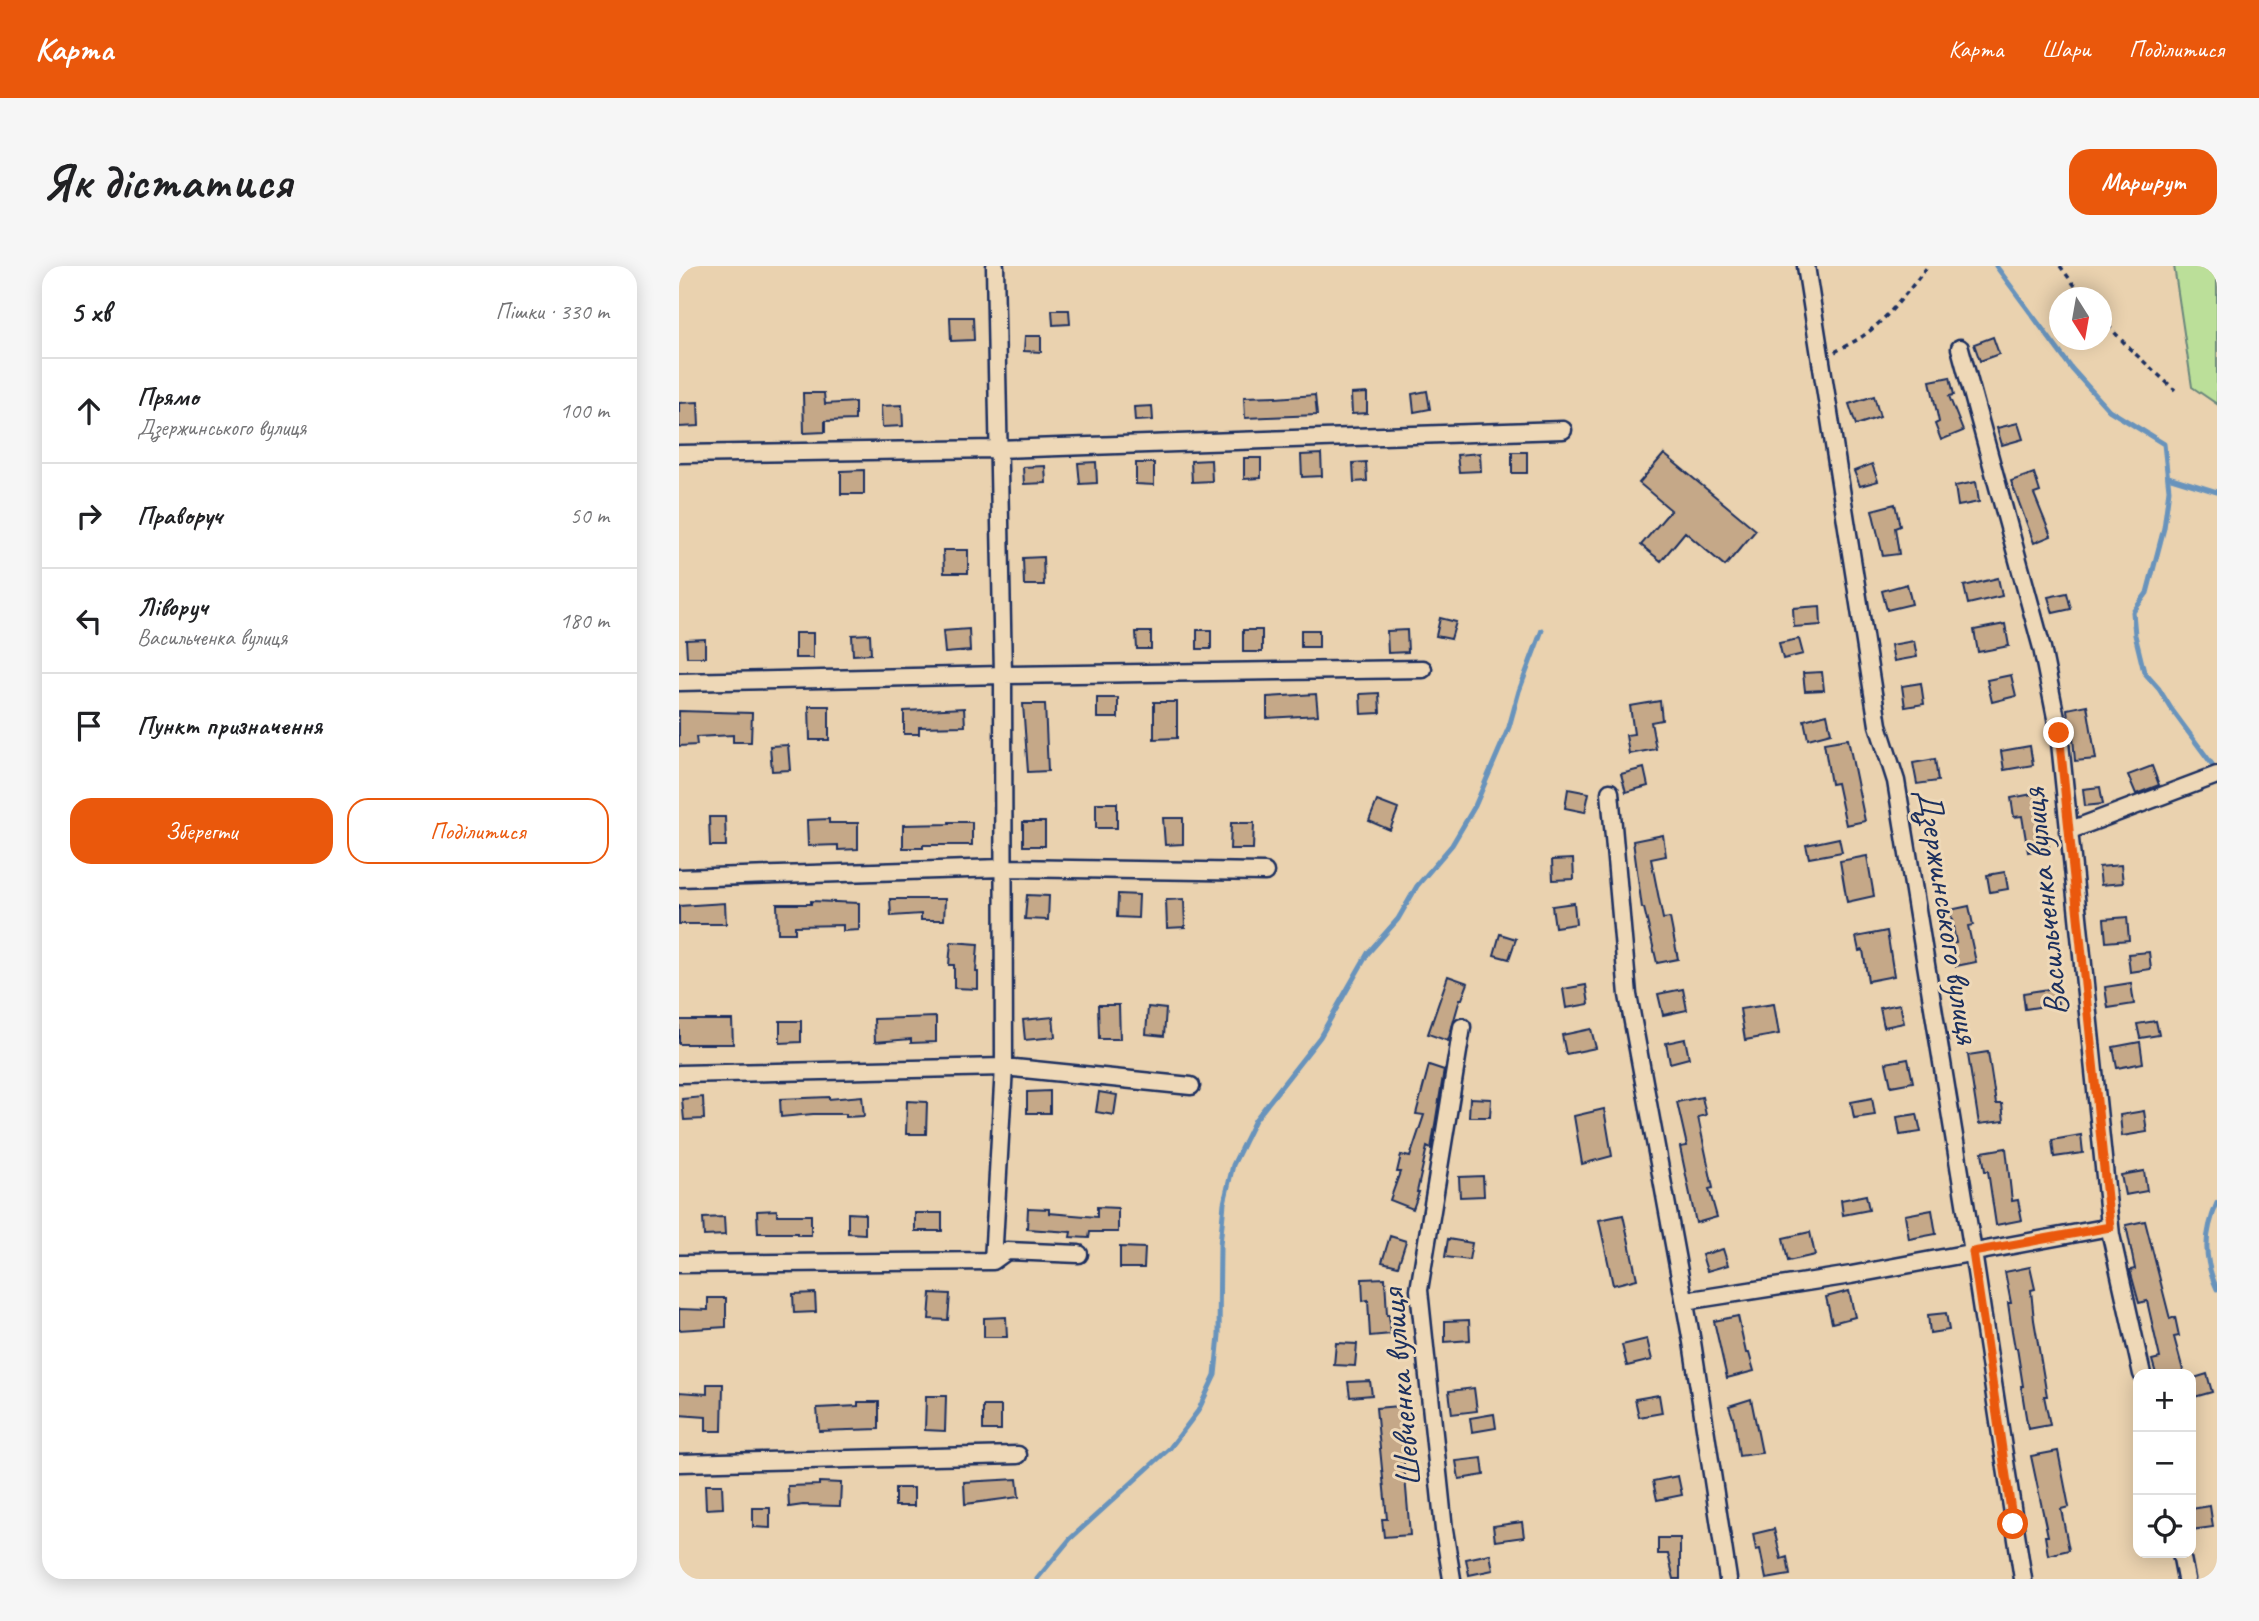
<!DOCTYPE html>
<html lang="uk">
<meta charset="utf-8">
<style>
body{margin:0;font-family:Caveat,sans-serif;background:#f6f6f6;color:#202124}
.controls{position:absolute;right:21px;bottom:21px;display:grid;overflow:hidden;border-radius:14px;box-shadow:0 4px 18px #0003}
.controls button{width:63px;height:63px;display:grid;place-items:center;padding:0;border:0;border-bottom:2px solid #e0e0e0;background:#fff;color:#202124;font:35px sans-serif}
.compass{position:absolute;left:1370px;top:21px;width:63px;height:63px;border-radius:50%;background:#fff;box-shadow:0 4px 18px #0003;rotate:169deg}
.stop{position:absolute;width:21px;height:21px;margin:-16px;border:5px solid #ea580c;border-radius:50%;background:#fff}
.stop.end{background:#ea580c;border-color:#fff;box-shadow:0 2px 7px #0008}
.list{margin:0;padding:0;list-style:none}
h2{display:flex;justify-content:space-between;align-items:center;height:91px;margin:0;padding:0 28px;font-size:30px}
h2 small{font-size:23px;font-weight:400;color:#757577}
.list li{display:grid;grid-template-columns:46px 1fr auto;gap:21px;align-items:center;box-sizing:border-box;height:105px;padding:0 28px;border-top:2px solid #e0e0e0}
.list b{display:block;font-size:26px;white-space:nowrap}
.list p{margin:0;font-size:23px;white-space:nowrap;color:#757577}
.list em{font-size:23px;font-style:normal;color:#757577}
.actions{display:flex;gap:14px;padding:21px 28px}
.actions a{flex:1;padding:16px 0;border:2px solid #ea580c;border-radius:21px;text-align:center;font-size:24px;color:#ea580c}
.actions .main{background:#ea580c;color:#fff}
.icon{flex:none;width:38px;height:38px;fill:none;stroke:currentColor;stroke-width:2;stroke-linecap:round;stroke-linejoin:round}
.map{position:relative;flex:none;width:1538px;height:1313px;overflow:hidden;border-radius:21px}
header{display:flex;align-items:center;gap:42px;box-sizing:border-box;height:98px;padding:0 35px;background:#ea580c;color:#fff}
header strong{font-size:33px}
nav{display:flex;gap:38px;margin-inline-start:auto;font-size:24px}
.intro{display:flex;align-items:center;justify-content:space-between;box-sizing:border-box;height:168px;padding:0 42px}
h1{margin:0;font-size:49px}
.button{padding:18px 32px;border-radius:21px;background:#ea580c;color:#fff;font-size:24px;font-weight:700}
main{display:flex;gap:42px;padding:0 42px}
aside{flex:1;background:#fff;border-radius:21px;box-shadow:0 4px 18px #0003}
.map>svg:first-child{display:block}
.green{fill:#bbdf99;stroke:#6b877c;stroke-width:2}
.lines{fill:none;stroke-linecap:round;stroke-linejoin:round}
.stream{stroke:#6793bc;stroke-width:5}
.building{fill:#c5a888;stroke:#1b2f5e;stroke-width:2}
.street-casing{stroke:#1b2f5e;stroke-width:21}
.path{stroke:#1b2f5e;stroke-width:3.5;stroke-dasharray:5 5;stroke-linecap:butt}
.street{stroke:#eed8b7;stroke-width:16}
.route{stroke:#ea580c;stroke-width:9}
.labels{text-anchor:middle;stroke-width:6;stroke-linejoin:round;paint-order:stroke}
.street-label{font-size:35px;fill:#1b2f5e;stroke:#eed8b7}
</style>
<header>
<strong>Карта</strong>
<nav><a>Карта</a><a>Шари</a><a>Поділитися</a></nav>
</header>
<div class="intro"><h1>Як дістатися</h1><a class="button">Маршрут</a></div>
<main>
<aside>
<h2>5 хв<small>Пішки · 330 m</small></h2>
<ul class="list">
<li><svg class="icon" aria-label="ahead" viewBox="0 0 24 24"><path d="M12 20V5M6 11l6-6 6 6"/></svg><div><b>Прямо</b><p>Дзержинського вулиця</p></div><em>100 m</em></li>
<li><svg class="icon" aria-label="right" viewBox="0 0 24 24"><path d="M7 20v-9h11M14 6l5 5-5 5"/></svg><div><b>Праворуч</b></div><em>50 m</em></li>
<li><svg class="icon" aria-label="left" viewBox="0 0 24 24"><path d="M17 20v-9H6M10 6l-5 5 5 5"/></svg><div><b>Ліворуч</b><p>Васильченка вулиця</p></div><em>180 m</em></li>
<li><svg class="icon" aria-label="arrive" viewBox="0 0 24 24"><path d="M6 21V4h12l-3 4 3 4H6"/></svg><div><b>Пункт призначення</b></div></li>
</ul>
<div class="actions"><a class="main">Зберегти</a><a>Поділитися</a></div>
</aside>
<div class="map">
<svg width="1538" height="1313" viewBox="0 0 1538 1313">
<rect width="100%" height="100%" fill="#ead2af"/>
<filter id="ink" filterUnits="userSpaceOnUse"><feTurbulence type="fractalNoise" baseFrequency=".0143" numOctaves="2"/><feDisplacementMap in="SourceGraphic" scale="14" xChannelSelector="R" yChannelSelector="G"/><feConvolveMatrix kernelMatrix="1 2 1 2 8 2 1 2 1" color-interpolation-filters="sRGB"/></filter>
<g filter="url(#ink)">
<path class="green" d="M1495,0H1538V138L1513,121Z"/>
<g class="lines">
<path class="stream" d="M1317,0L1393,103L1430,144L1485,178L1490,224L1485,262L1468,327L1454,346L1456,369L1465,406L1480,423L1493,444L1538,505
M1489,211L1538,226
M1538,937C1525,968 1524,992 1538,1023
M358,1313L391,1273L491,1182L519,1145L536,1109L540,1069L541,979L545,937L554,899L576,854L641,771L689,687L719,653L738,620L773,579L796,540L830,461L840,425L863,364"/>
</g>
<path class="building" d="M373,44H390L391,58L374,59Z
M271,51H294L295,74L272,75Z
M346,70H362V86L345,85Z
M1314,71L1320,88L1301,95L1295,78Z
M1271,111L1275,129L1270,130L1284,165L1262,174L1256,158L1260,156L1251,115Z
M748,125L751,143L735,146L733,128Z
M124,127H145L146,138L176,136V154L146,155V166L125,167Z
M688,127V147L673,148L672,128Z
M636,129L638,149L566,152L565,131L597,130V132Z
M1195,130L1201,151L1177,159L1170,138Z
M19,136L20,160L0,161V137Z
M223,139L224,160L203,161L202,140Z
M473,140L474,154L456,155L455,141Z
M1339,157L1344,173L1323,179L1318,162Z
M833,186H848V207H833Z
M801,187L802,205L780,206L778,189Z
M642,188L643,210L623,211L622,189Z
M985,188L1077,264L1046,300L1006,266L982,295L962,279L992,244L960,217Z
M565,192H582V212L565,213Z
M532,194L533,215L513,216L512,195Z
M417,196L418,217L401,218L399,197Z
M687,196L688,215L675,216L674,197Z
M457,197H475V219L457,218Z
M1193,198L1199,215L1181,220L1175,205Z
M366,200L367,217L345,218L344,201Z
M185,204V228H162V205Z
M1355,207L1361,226L1355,228L1372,270L1355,277L1332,215Z
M1297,216L1300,236L1279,240L1276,220Z
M1216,238L1221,260L1216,262L1220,288L1204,290L1193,244Z
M264,284H289V307H265Z
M364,291L365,319H345L344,292Z
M1319,312L1323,330L1289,338L1285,320Z
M1228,318L1233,338L1208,344L1203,325Z
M1388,327L1392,343L1374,347L1369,331Z
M1141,340L1142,359L1115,361L1114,342Z
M761,352L777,356L772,373L757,370Z
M1326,358L1330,380L1299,386L1295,364Z
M290,363L291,385L266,387L264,365Z
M518,364H532V383H518Z
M564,364H583V386H564Z
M622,364H640V381H622Z
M728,364L729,386L709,387L708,365Z
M457,366H472V383H458Z
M116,367H134V392H116Z
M191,368L192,388L174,389L173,369Z
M26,373V391H8L7,374Z
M1120,373L1124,388L1104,393L1100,377Z
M1235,375L1238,391L1215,395L1212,379Z
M1143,406L1145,424L1126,425L1124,407Z
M1332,409L1337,430L1313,436L1308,414Z
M1242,417L1245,438L1226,441L1223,420Z
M700,427L701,447L682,448L681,428Z
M637,428L639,449L588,452V431Z
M418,432H439V452H418Z
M981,435L983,454L972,456L977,483L950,488L947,469L955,468L951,440Z
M475,436H498V472L475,473Z
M344,438H366L369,505L349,506Z
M1408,439L1417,493L1396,495L1393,459L1390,460L1388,443Z
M130,440H150V474H131Z
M285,442L286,460L240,461V468H225V445Z
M0,445L73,447L72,476H54V469L17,471L18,479L0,480Z
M1148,448L1152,467L1129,473L1125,454Z
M1169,473L1186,555L1167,559L1158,517L1152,518L1145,477Z
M109,479L111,504L93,505L91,480Z
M1351,480L1354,499L1325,504L1322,485Z
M1256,493L1259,515L1238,518L1234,497Z
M1473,500L1480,519L1457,528L1449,509Z
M965,502L969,520L947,526L942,508Z
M1421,521L1424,538L1406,540L1404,523Z
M889,523L910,527L906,546L886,542Z
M1359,527L1370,582L1349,586L1343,550L1335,551L1332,532Z
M698,535L719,543L711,564L690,555Z
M417,537H438V562H417Z
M30,551H46L47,580H31Z
M484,552H504V578L486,579Z
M150,553V557H179V583L159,584V579L129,580L128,554Z
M270,556H293V579H244V582H224V559L270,558Z
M344,556H366V580H344Z
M552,557H575L574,583H551Z
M984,569L987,590L972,593L984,653L991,652L999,693L978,697L965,642H963L954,575Z
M1160,572L1163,586L1130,592L1127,579Z
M1188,590L1195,630L1168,636L1161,595Z
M894,593L895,613L874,614L873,594Z
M1442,599L1444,617L1422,619L1420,601Z
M1326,606L1329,623L1311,626L1308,609Z
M439,628L460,629L459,652L438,651Z
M348,629L370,630L369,654L346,653Z
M211,633H266L265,654H242V648L212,650Z
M505,633L506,661L488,662L487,634Z
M132,635L180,637V664L164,665V659L116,660V667H99L98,638H132Z
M46,637L47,658H0V640Z
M895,637L897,658L876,661L873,640Z
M1290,640L1294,659L1289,660L1297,696L1277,700L1272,678L1277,677L1271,644Z
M1448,651L1450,674L1427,676L1425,653Z
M1208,665L1215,710L1189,715L1184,684L1180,685L1177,671Z
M821,668L837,673L830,693L815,689Z
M272,676L299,678L297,706H299V723L275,722V699H270Z
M1470,686L1472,703L1451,706L1449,688Z
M769,710L789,717L783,733H781L769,775L749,768Z
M1452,717L1455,738L1429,742L1426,721Z
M907,719L910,738L887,742L884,723Z
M1377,722L1379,738L1346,743L1344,727Z
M1004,723L1008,744L984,749L979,728Z
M1095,738L1100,768L1066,774L1061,743Z
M1221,738L1225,757L1205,761L1201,742Z
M419,739H440L441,773H420Z
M469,741L487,743L485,770L467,768Z
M257,751V776L232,777V773L196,776L195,753Z
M374,751L376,771L346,774L344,754Z
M0,754H53L54,778H0Z
M101,755H122V776L101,777Z
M1477,755L1480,769L1461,772L1458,758Z
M912,763L917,782L887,788L883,769Z
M1006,773L1010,792L991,797L987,777Z
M1461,776L1464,797L1438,802L1434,781Z
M1309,786L1317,838H1323L1325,855L1300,858L1289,789Z
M1229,793L1234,816L1212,820L1207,797Z
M750,799L765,804L752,883L748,881L738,926H740L734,943L711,934L721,906H718L722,889L731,891L745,849L737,848Z
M371,825V847H348V826Z
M420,826L438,829L435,849L417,846Z
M183,830L185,850L167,851V848H134L102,851L101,833L150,831V833Z
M24,831L25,853L5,854L3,833Z
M1023,831L1027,849L1019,851L1034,922L1030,923L1038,951L1017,957L1001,881L1008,880L998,836Z
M791,832L812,833L811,851H790Z
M1193,832L1196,849L1175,852L1172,836Z
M228,835L248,836L247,868H227Z
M925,843L933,890L903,898L895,850Z
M1465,845L1468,866L1443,870L1441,849Z
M1238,848L1242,866L1221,869L1218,851Z
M1402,869L1404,887L1375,891L1373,874Z
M1327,882L1333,935L1339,934L1343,954L1317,959L1309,905H1306L1303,886Z
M1465,905L1468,925L1446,929L1442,909Z
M804,910L805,930L781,931L780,911Z
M1187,929L1190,944L1164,949L1162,934Z
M418,941L439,942V966H411L410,972L391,971L392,966L348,963L349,942L370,943V947L418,951Z
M98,944V949H132V969H118V967H79L78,945Z
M1253,944L1257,968L1230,973L1226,949Z
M169,947L186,948V968L169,967Z
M236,947H263V965H236Z
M944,949L958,1013L934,1019L920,954Z
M45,951L46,969L25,970L24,952Z
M1466,955L1491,1053L1496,1051L1500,1070L1495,1071L1505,1108H1477L1473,1094L1481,1092L1468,1035L1460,1037L1451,1004L1456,1003L1447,959Z
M1131,966L1136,989L1109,995L1104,972Z
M711,970L727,975L719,1000L703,996Z
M769,973L793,977L790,994L766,991Z
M441,981L466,982L465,1002H441Z
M1044,983L1049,999L1028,1005L1023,989Z
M1351,1001L1356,1023L1352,1024L1355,1054L1368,1130H1365L1371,1159L1349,1163L1342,1120H1344L1338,1082H1336L1333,1065L1329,1037H1332L1326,1006Z
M706,1012L708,1049H710L712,1068L691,1070L689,1034L684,1035L683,1013Z
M1170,1025L1176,1051L1153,1057L1147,1031Z
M136,1027L137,1046L115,1047L114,1028Z
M252,1027L271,1028L269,1054L250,1053Z
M29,1032H47V1061L0,1064V1043L29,1044Z
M1267,1047L1270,1064L1251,1067L1249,1049Z
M1059,1050L1067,1087H1070L1075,1105L1048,1112L1035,1055Z
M327,1051L328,1071H305V1052Z
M790,1054L791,1074L766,1076V1055Z
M968,1073L973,1094L948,1100L943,1079Z
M657,1077L678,1078L676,1100L655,1099Z
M1528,1108L1533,1126L1512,1132V1113Z
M691,1115L693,1129L671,1131L669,1116Z
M28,1118H44L43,1165H27V1151L0,1149V1126L28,1128Z
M795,1122L798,1145L773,1148L770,1125Z
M980,1129L983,1147L960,1151L956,1133Z
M247,1130H267L266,1165L246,1164Z
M1072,1133L1083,1187L1060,1190L1055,1155L1050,1140Z
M179,1136H200V1163L140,1165L138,1142L179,1140Z
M304,1140H322V1164H304Z
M720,1140L731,1269L705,1271L703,1253H708L697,1142Z
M815,1148L817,1162L793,1166L791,1152Z
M1379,1185L1390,1241L1382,1243L1390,1284L1369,1289L1366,1270H1369L1352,1190Z
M803,1192L805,1209L780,1213L777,1195Z
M999,1210L1003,1229L978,1234L974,1215Z
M338,1213L340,1231L286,1238L285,1216Z
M140,1216L162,1217L161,1240L124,1239L110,1241L109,1220L140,1219Z
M26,1219H43L44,1242L27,1243Z
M216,1222H235V1240H216Z
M1531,1240L1534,1261L1512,1264V1243Z
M74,1242H91V1262L74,1261Z
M843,1256L845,1271L816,1275L814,1260Z
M1095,1263L1102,1293L1108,1291L1111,1309L1087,1313L1081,1283L1077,1284L1074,1268Z
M979,1272H1001V1313H995L989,1288H979Z
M811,1288L814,1304L790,1309L787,1293Z"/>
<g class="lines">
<defs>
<path id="street" d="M1127,0L1199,459L1217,515L1294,986L1344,1313
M1281,82L1363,382L1380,467L1432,969L1463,1108
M0,188L318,183L884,164
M0,416L324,409L744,403
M931,526L949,729L1013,1076L1049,1313
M1389,565L1538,509
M0,612L323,602L586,606
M0,808L325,801L512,820
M314,995L325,801L324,409L316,0
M0,998L314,995L328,985L400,988
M1006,1035L1172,1009L1431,961
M0,1197L339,1189
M1502,1287L1507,1313
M773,1313L765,1264L740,1024L783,761"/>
</defs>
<use href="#street" class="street-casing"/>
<path class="path" d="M1381,0L1405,32
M1422,52L1451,83L1496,124
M1156,86C1164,81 1173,77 1181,72C1208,54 1229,25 1249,0"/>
<use href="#street" class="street"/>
</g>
</g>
<g class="lines" filter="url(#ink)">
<path class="route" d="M1334,1258L1294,986L1431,961L1380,467"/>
</g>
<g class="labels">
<g class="street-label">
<text transform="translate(1365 636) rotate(-96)" y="12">Васильченка вулиця</text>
<text transform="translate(1270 650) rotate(81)" y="12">Дзержинського вулиця</text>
<text transform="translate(721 1122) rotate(-95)" y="12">Шевченка вулиця</text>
</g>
</g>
</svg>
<div class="controls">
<button>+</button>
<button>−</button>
<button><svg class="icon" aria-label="locate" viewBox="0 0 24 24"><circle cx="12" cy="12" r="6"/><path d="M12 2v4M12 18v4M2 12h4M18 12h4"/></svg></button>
</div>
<svg class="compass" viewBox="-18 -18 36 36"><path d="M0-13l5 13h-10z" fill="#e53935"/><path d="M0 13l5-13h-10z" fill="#757577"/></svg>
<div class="stop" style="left:1334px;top:1258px"></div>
<div class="stop end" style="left:1380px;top:467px"></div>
</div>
</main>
